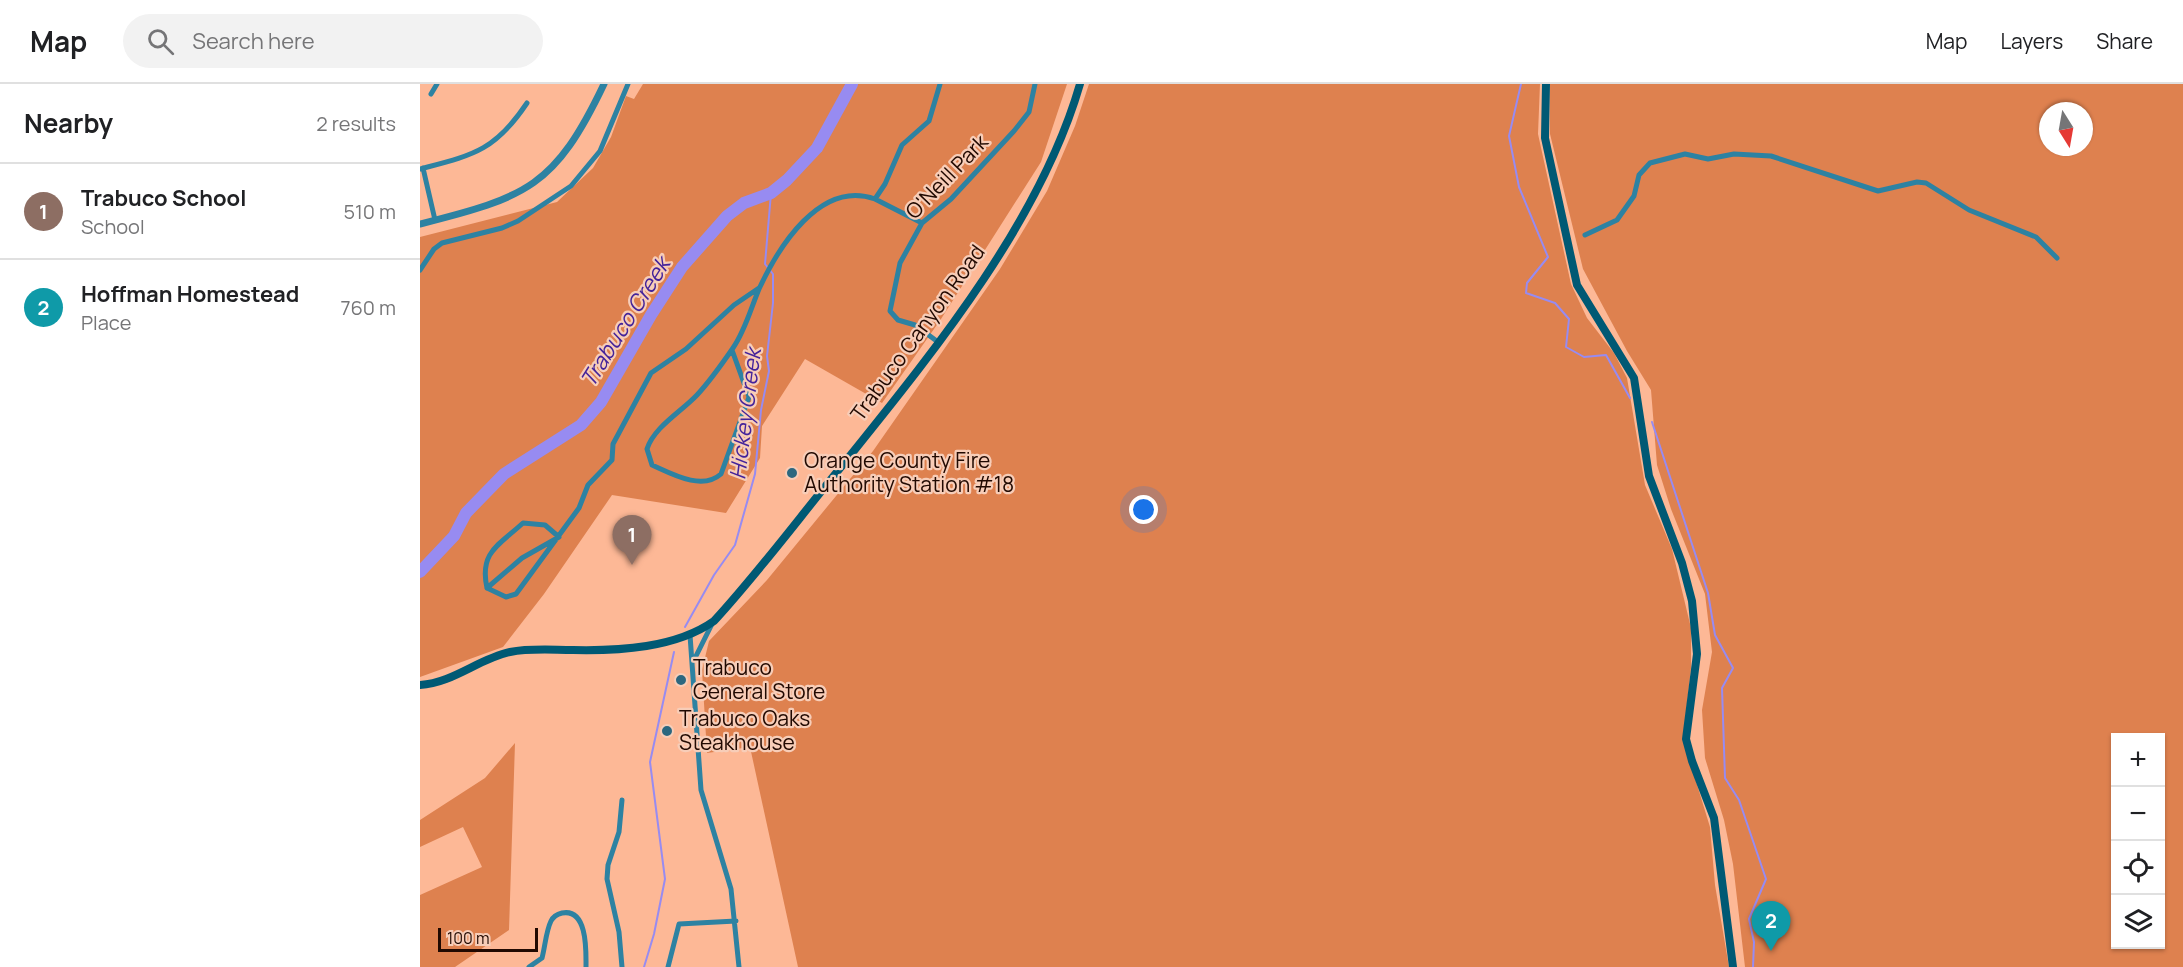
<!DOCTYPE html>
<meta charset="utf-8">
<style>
body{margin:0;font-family:Manrope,sans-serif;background:#f2f2f2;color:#202124}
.controls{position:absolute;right:18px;bottom:18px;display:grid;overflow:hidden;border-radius:0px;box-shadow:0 2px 4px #0004}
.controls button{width:54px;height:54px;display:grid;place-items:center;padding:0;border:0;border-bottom:2px solid #e0e0e0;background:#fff;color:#202124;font:30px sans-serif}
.compass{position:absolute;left:1619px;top:18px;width:54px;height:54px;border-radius:50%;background:#fff;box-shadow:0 2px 4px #0004;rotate:169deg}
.scale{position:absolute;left:18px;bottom:15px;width:100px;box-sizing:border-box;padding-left:6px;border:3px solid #210901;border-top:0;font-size:16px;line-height:21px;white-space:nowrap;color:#210901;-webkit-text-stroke:4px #f7cdb8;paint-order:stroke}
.you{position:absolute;left:724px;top:426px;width:21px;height:21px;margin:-15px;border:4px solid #fff;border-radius:50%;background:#1a73e8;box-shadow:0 0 0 9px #1a73e833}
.badge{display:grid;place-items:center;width:39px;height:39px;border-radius:50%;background:#d93025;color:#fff;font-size:20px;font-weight:700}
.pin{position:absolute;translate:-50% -50px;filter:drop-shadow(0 2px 3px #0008)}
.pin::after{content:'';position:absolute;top:32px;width:21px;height:18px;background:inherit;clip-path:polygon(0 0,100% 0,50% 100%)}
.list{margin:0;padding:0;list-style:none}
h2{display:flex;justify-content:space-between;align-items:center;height:78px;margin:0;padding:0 24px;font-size:26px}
h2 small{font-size:20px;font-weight:400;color:#757577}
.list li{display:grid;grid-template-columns:39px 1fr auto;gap:18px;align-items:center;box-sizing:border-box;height:96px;padding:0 24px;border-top:2px solid #e0e0e0}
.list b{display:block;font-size:22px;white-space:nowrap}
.list p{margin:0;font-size:20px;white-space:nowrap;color:#757577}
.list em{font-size:20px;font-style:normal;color:#757577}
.icon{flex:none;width:33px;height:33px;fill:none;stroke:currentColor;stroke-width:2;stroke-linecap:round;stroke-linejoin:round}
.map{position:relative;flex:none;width:1763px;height:883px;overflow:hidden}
header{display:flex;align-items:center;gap:36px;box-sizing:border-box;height:84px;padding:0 30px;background:#fff;border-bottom:2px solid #e0e0e0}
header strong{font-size:28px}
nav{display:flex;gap:33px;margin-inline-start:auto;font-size:21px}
.search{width:420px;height:54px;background:#f2f2f2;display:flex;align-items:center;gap:15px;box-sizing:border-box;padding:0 21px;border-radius:33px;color:#757577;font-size:22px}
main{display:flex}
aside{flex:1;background:#fff}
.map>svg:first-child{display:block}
.green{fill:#de814f;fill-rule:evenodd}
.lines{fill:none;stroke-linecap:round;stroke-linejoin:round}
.stream{stroke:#978bf1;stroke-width:2}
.river{stroke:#978bf1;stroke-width:12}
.minor{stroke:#2d82a2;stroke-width:5}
.tertiary{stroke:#2d82a2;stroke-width:7}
.secondary{stroke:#005974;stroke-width:8}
.poi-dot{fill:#2c677f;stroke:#f7cdb8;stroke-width:2}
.labels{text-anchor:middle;stroke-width:4.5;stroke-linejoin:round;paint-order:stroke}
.street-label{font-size:21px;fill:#210901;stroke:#f7cdb8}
.poi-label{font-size:21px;fill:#210901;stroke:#f7cdb8;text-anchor:start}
.water-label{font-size:22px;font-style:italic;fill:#44239a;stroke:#f7cdb8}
</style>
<header>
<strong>Map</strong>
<div class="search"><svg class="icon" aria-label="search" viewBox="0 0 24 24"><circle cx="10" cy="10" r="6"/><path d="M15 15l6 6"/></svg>Search here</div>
<nav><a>Map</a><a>Layers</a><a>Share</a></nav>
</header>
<main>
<aside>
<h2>Nearby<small>2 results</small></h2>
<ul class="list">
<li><span class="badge" style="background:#8d6e63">1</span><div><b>Trabuco School</b><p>School</p></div><em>510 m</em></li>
<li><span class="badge" style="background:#0f9aa8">2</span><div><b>Hoffman Homestead</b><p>Place</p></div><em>760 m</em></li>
</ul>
</aside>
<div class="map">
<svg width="1763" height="883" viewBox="0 0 1763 883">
<rect width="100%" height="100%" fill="#fdb896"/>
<path class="green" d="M223,0H647L621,78L521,235L462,319L385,275L342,342L340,374L306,429L192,411L124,510L83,563L0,593V153L137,118L173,84L191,53L206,12L214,15Z
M669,0H1120L1118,50L1151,200L1167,234L1194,269L1207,294L1225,401L1252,465L1271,544V584L1263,655L1290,743L1295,801L1309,883H378L330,663L287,669L282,586L289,557L347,496L453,367L580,185L627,107L655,42Z
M1130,0H1763V883H1325L1313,780L1304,736L1285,674L1282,626L1292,568L1285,510L1251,425L1237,381L1231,306L1207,267L1163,185L1130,50ZM1628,27H1664V63H1628ZM1696,654H1740V860H1696Z
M95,659L89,846L35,883H0V811L62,783L43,743L0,763V736L65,694Z"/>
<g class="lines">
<path class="stream" d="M1101,0L1089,52L1099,103L1128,173L1107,199L1106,209L1135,219L1149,235L1146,263L1164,273L1186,271L1210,314
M1232,338L1288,509L1295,551L1313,584L1302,604L1305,694L1319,716L1346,795L1329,835L1334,858L1333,883
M265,543L294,491L315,461L335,390L341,326L349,287L347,272L353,219V190L345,180L351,109
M224,883L234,850L245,795L230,678L254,568"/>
<path class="river" d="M0,488L34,452L46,429L84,390L161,341L181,318L231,231L262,183L307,132L324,119L351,109L367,96L397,64L432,0"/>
<path class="minor" d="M11,10L17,0
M3,84L15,136
M0,85C53,71 75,67 107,19
M455,115L502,139
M1165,151L1197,136L1214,112L1219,91L1230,79L1265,70L1288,75L1314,70L1351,72L1458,107L1497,98L1506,99L1549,126L1616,153L1637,174
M0,186L14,165L22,159L82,144L98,137L151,102L180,67L208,0
M518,258L495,241L478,236L470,227L480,179L502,139L531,115L594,47L609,28L615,0
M312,266L329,313L301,390C282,407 252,390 232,381L227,365C234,343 261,328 277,311C290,297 302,280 313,264C325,247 331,224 339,205C358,164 400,95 455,115L465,100L482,61L509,37L520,0
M67,504L102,474L139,453L125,441L103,439C79,461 59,468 67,504L86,513L96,510L159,424L168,401L192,376L193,360L231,289L266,265L314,221L339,204
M270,551L281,706L311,805L319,883
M275,574L292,540
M202,716L199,748L188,781L187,795L199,848L202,883
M109,883L122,874C125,863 126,847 131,837C133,833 138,830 142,829C168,824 166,868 166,883
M248,883L259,840L316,837"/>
<path class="tertiary" d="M0,140C107,113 135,103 184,0"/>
<path class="secondary" d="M1126,0L1125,54L1157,201L1214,294L1229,392L1262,479L1272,517L1277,570L1266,655L1272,677L1294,734L1313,883
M0,601C33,599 58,575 90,568C110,564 132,566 153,566C199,567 256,564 294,537C339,488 379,434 421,383C511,271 620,139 660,0"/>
</g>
<g class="poi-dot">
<circle cx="372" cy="389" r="6"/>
<circle cx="261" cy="596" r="6"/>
<circle cx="247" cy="647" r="6"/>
</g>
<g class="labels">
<g class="street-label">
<text transform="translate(527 93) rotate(-46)" y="7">O'Neill Park</text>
<text transform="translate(498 249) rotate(-54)" y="7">Trabuco Canyon Road</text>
</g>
<g class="poi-label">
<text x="384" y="384">Orange County Fire<tspan x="384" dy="24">Authority Station #18</tspan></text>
<text x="273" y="591">Trabuco<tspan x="273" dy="24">General Store</tspan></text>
<text x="259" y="642">Trabuco Oaks<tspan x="259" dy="24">Steakhouse</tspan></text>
</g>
<g class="water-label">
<text transform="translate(205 238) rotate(-58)" y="8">Trabuco Creek</text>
<text transform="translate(325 330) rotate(-83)" y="8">Hickey Creek</text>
</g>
</g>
</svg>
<div class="controls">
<button>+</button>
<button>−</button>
<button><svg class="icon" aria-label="locate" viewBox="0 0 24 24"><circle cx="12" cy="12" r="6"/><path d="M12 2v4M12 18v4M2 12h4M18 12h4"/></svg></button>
<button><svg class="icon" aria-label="layers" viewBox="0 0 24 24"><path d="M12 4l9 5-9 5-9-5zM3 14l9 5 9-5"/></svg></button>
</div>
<svg class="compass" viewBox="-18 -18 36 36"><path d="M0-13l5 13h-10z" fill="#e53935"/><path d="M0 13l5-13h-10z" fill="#757577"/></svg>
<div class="scale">100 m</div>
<div class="you"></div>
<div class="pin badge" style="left:212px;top:481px;background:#8d6e63">1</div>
<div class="pin badge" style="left:1351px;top:867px;background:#0f9aa8">2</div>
</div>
</main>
